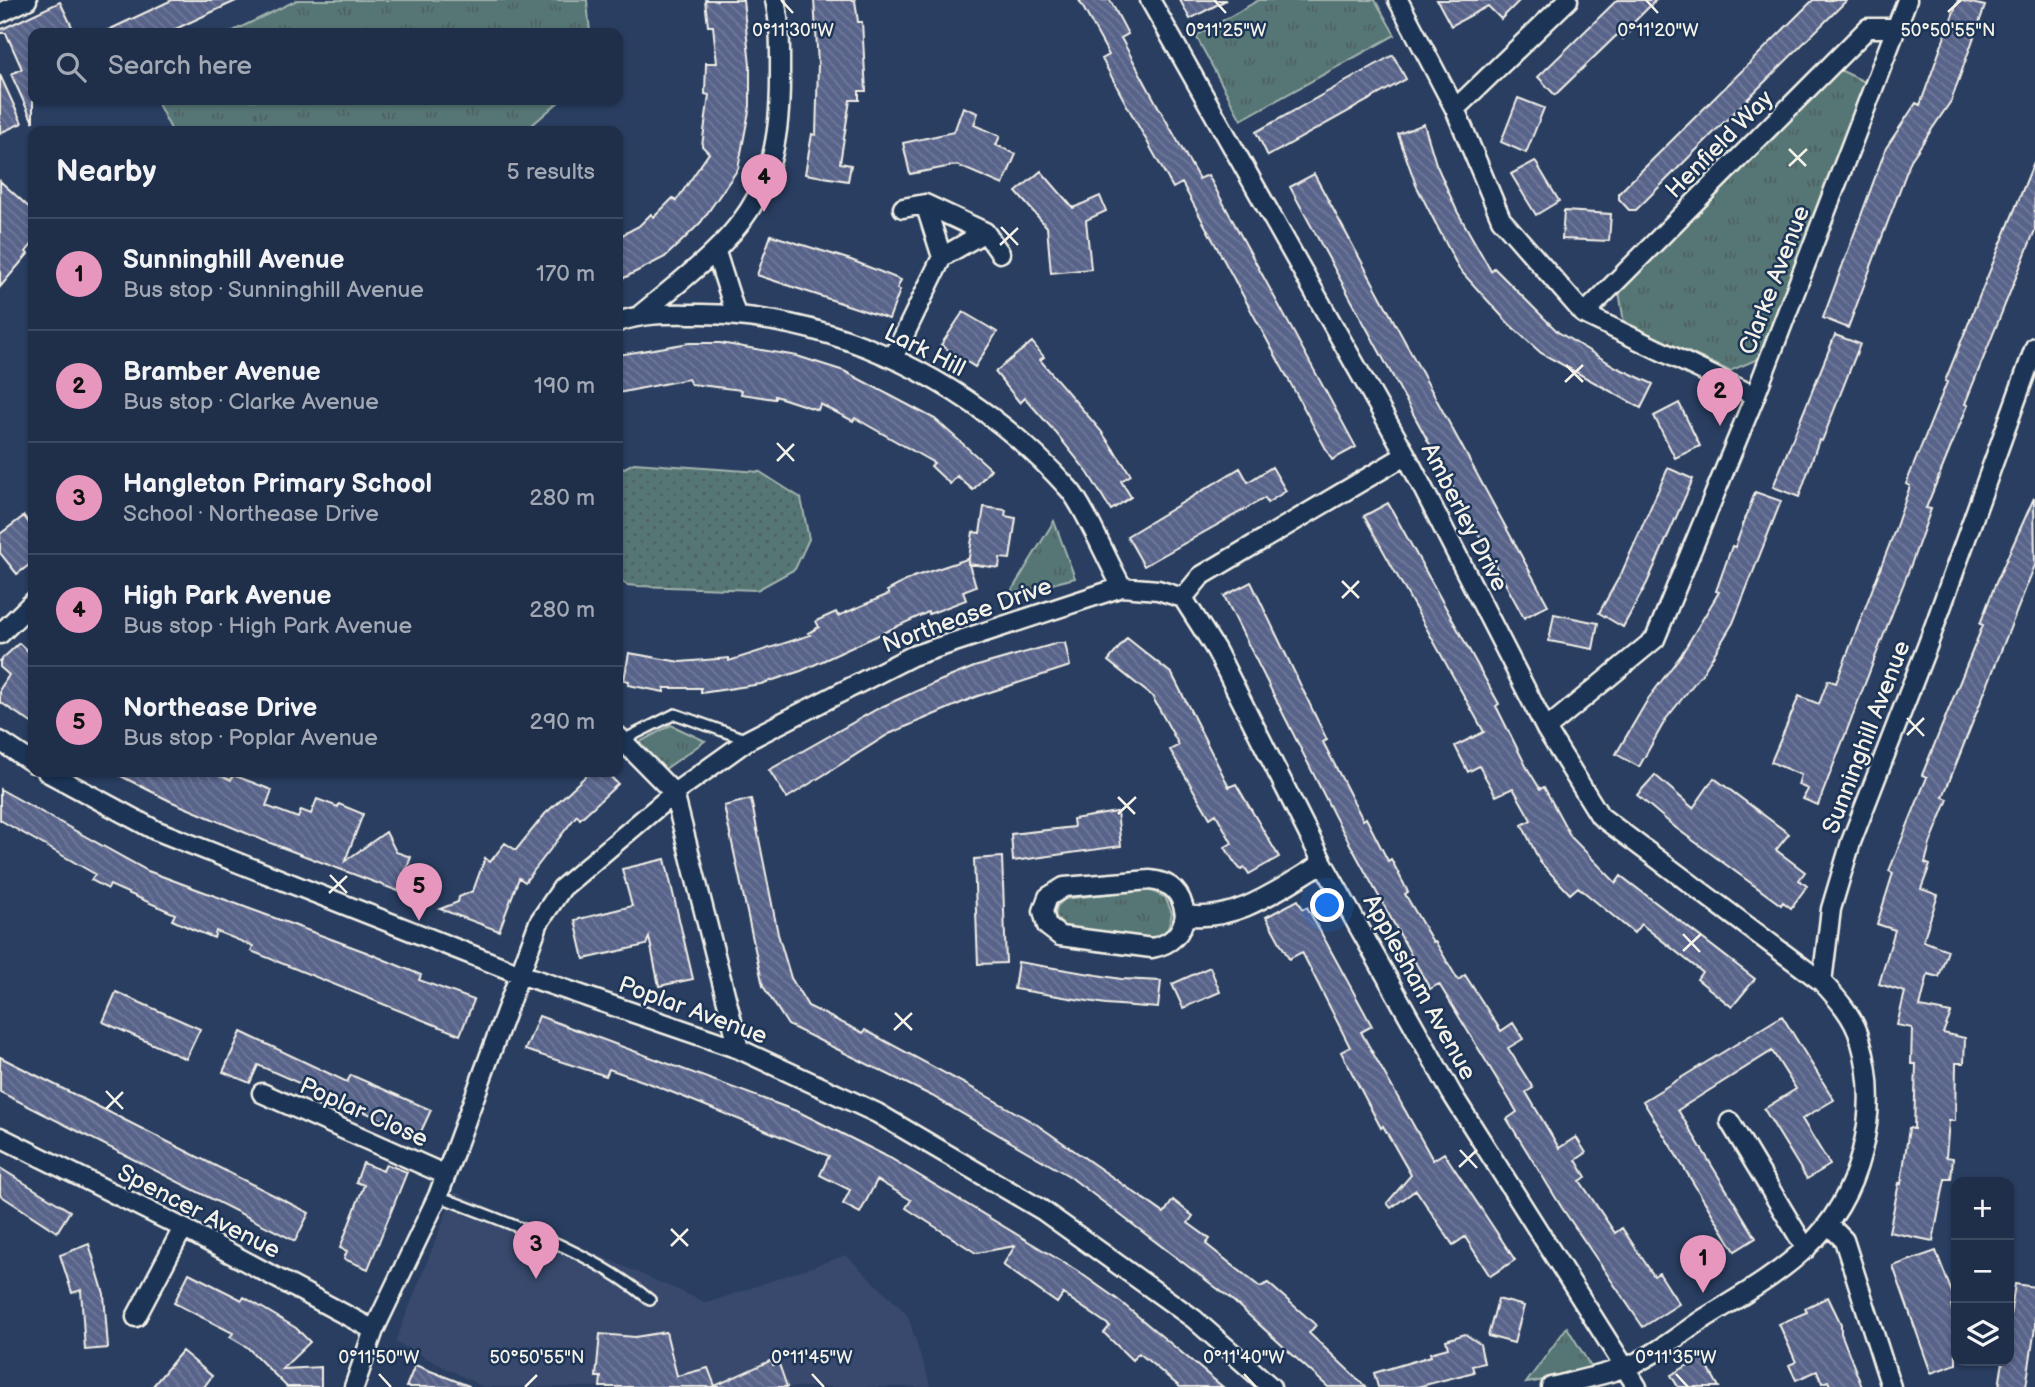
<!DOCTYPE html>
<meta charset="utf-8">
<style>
body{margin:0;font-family:"Balsamiq Sans",sans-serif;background:#273650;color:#f1f3f6}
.controls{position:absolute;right:21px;bottom:21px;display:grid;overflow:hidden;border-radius:14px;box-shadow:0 2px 5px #0004}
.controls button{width:63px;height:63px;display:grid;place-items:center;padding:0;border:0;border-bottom:2px solid #3c4a61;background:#1f2e49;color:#f1f3f6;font:35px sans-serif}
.you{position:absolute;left:1328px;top:906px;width:24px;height:24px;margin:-18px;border:5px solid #fff;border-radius:50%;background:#1a73e8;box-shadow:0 0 0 10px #1a73e833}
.badge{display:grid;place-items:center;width:46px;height:46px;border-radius:50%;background:#e797bd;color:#111;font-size:23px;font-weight:700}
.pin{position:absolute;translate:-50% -58px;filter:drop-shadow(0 2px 4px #0008)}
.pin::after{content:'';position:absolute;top:37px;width:24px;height:21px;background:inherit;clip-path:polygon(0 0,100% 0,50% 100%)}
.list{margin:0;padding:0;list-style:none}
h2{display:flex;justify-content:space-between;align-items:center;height:91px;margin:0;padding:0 28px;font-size:30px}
h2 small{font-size:23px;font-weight:400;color:#a1a8b4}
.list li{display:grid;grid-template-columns:46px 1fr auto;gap:21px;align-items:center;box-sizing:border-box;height:112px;padding:0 28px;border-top:2px solid #3c4a61}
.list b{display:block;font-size:26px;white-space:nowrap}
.list p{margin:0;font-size:23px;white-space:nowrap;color:#a1a8b4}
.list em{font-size:23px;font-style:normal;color:#a1a8b4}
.icon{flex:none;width:38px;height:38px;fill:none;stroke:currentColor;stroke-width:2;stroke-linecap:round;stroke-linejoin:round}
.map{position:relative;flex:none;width:2035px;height:1387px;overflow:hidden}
.search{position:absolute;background:#1f2e49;box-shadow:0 2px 5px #0004;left:28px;top:28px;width:595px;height:77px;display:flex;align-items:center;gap:18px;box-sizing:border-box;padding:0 24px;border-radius:14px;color:#a1a8b4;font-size:26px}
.panel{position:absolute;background:#1f2e49;box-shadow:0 2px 5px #0004;left:28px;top:126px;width:595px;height:651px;border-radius:14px}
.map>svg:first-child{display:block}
.built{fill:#37496d}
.grass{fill:url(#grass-tufts);stroke:#a4b4ae;stroke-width:2}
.garden{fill:url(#garden-dots);stroke:#a4b4ae;stroke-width:2}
.building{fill:url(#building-back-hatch);stroke:#f4f1e8;stroke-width:2}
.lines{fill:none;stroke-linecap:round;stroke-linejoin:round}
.lane-casing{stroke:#f4f1e8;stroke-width:14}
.street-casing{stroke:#f4f1e8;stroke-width:23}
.lane{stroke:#1d3557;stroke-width:9}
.street{stroke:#1d3557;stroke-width:18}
.ticks{fill:none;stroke:#f4f1e8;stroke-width:2.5}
.labels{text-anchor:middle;stroke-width:5;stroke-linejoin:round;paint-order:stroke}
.street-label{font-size:24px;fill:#f4f1e8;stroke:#1d3557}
.ticks-label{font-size:18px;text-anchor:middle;fill:#f4f1e8;stroke:#1d3557;stroke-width:5;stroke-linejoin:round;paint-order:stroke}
</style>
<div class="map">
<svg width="2035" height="1387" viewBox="0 0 2035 1387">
<defs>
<pattern id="grass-tufts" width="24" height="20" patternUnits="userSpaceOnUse" patternTransform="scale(1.75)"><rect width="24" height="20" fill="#557675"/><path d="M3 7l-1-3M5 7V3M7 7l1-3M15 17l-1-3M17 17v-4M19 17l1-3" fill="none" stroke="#4f5f5e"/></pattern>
<pattern id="garden-dots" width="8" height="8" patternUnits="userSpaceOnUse" patternTransform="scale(1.75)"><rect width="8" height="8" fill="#557675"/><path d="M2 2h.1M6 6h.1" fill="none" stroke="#4f5f5e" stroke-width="1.8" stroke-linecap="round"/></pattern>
<pattern id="building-back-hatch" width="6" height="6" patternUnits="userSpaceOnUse" patternTransform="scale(1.75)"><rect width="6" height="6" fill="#58638a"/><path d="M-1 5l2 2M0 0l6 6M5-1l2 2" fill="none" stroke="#717a9a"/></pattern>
</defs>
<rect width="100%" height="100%" fill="#293e61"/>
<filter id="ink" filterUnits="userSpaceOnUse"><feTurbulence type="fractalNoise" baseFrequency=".0143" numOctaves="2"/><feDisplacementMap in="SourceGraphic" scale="14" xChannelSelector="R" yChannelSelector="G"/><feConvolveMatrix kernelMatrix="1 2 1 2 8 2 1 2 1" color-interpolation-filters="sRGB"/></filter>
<g filter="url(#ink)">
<path class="built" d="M455,1192L707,1303L846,1255L907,1314L931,1387H483L395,1342Z"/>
<path class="grass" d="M297,0H587L590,33H229Z
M1259,0H1375L1395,35L1241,120L1196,36Z
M1840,70L1865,82L1758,359L1730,371L1624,323L1619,291Z
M156,100H561L525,131H172Z
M1054,521L1075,578L1009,595Z
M671,725L705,741L661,772L636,744Z
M1147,889L1165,897L1172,913L1168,929L1160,936L1146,939L1065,927L1055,916L1057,906L1065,899Z
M1567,1327L1594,1372L1526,1383Z"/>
<path class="garden" d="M634,463L760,472L801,498L809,539L795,569L757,590L638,586L627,585L618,578V471Z"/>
<path class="building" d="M172,0H238L167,33H102Z
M705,0H743L750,65V106L738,169L701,222L684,239L665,257L618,281V237L639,226L651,214L654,217L673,198L676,201L709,153L702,146L709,95L705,94L706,63H717L713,26H708Z
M814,0H855L858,22H862L866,91H859V100H850L840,163L851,165L848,181L805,174L812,134L816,135L818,64Z
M1079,0H1110L1128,34L1121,38L1154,99L1199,179L1208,175L1356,447L1332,460L1182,183L1173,188L1125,102L1102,59L1109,55Z
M1180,0H1226L1190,19Z
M1437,0H1520L1501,19L1488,6L1451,26Z
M1617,0H1656L1633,23L1636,26L1623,39L1618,34L1555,95L1538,77Z
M1813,0H1847L1636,210H1629L1619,199V193Z
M1958,0L1985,6L1951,101L1911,160L1848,328L1823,318L1886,148L1916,103L1920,105Z
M60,2L75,33H33V122L11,74L22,69L6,33H0V30Z
M1393,55L1406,79L1268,156L1256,132Z
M0,75L22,123L0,133Z
M1518,98L1544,108L1526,153L1501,142Z
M963,107L978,113L974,125L1000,136L996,145L1016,154L1003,185L957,165L910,174L903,143L954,132Z
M1424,124L1436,164L1457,211L1491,271L1494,268L1558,332L1616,367L1653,384L1641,408L1541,353L1509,324L1459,269L1416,185L1398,134Z
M1535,161L1559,201L1536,215L1511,174Z
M2034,162L2035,230L1965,404L1968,405L1926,508L1931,509L1912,562L1818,805L1803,799L1808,789L1798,785L1801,775L1771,762L1799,696L1819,704L1828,680L1836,683L1892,538L1910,486L1906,484L1947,382L1945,381Z
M1041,171L1073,208L1100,196L1106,211L1086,220L1091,269L1051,273L1047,227L1016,192Z
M1314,174L1548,605L1524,618L1290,187Z
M0,181L33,211V243L26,252L28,254L0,287Z
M1564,211L1611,214L1609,241L1562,239Z
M771,235L851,260L901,280L897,289L900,290L889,319L757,275Z
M963,312L997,332L975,367L941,345Z
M1835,335L1860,344L1822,441L1819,440L1799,497L1773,487Z
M1032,342L1044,357L1040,360L1101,431L1131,475L1121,481L1131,497L1111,510L1088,473L1056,433L1025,398L1020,403L995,372Z
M689,343H720L797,356L844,371L935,419L991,469L973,490L957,476L950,484L931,466L934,463L855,418L853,421L820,404L818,410L775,396V399L741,394L742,390L691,384L688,379L618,393V355Z
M1679,403L1700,446L1675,458L1654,416Z
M1272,467L1286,491L1267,503L1265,498L1144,566L1127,536L1240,468L1248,482Z
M1668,468L1693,479L1647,583L1623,627L1599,613L1622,572Z
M1755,492L1781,501L1733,623L1704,671L1666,719L1639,767L1616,754L1648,699L1681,655L1719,592L1716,591L1732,546L1735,547Z
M2034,498L2035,565L1943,797L1948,799L1930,844L1925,863L1930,865L1921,889L1938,895L1923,941L1948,950L1939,977L1928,974L1920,1007L1951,1013L1943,1033L1965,1038L1964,1063H1956L1955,1121H1949L1946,1157L1953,1158L1951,1179H1945L1933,1241L1889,1232L1899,1183L1901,1184L1909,1128L1914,1129L1916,1064H1911L1912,1028L1897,1025L1905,992L1879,984L1895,930L1877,924L1893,873L1889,871L1927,777L1922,775L1983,625L1980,624L1995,585Z
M1388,503L1499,704L1496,706L1526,766L1540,789L1544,787L1571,837L1616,883L1621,876L1755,979L1732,1007L1697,979L1702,972L1641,924L1634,933L1578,887L1570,894L1540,862L1522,825L1531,820L1513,788L1496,796L1479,766L1468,772L1455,746L1484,732L1364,516Z
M984,507L1006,510L1005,516L1016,518L1010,559L1000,558L999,568L968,564L973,532L980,533Z
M24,516L33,529V562L17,574L0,553V534Z
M967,559L976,586L963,591L966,600L929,614L928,612L801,671L761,684L701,693V688H664V692L628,685L629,681L624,680L629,653L680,662L729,658V661L810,635L808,633L819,627L816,621L836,612L838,616L889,594L887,591L913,577Z
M1251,582L1327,740L1323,742L1363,820L1366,818L1388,861L1391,859L1408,892L1405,894L1433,942L1435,941L1458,980L1465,975L1501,1031L1513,1023L1523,1039L1508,1048L1533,1088L1526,1092L1559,1148L1576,1137L1586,1153L1576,1160L1586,1177L1580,1181L1615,1233L1622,1228L1654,1276L1659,1273L1679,1304L1643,1327L1562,1208L1507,1119L1517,1112L1439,984L1430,989L1335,817L1224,596Z
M1554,614L1598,623L1593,649L1549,641Z
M1127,638L1172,674L1229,787L1236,784L1279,857L1249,874L1245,868L1241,870L1234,862L1225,847L1232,843L1216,814L1210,818L1170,750L1179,745L1152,696L1108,661Z
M19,643L33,656V724L0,702V689L9,675L0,667V661Z
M1058,643H1065L1070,666L975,697L889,734L787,798L769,770L879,708L937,682L974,667Z
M113,772H212L231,780L233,775L272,790L266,806L298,818L301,810L311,814L317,799L338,807L339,804L363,814L345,861L386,832L396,852L411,857L398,891L265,841L170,801Z
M590,772H606L618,784L580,819L577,815L525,882L519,878L499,931L440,909L458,902L459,897L473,891L485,858L490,862L505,843L516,850L545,814Z
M1655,775L1693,808L1714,778L1789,834L1776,850L1805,872L1799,880L1807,886L1791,908L1783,902L1781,905L1676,828L1637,795Z
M0,789L148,871L366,952L421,975L419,980L474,1000L460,1035L251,951L253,946L216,931L214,938L192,929L172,920L175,914L110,885L108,889L91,880L95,874L0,820Z
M751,799L778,934L791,978L808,1006L863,1033L865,1030L978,1091L1036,1124L1164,1213L1173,1200L1193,1216L1188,1223L1210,1239L1206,1244L1260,1287L1268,1283L1316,1325L1309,1333L1366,1387H1328L1231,1299L1069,1176L932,1096L788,1025L763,986L724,806Z
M1117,812L1121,846L1013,861L1011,834L1074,827L1073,819Z
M1002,857L1006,963L978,964L974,859Z
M665,859L693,979L659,986L649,937L646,945L584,959L575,920L632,906L622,869Z
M1298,900L1303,909L1307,907L1372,1026L1361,1032L1433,1160L1444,1153L1515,1260L1490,1276L1465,1237L1453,1245L1416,1190L1391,1208L1387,1203L1411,1175L1383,1126L1381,1128L1341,1052L1350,1047L1302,952L1289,959L1266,917Z
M1018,962L1121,979L1161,981L1158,1008L1106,1004L1014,989Z
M1210,967L1220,992L1183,1008L1172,984Z
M116,992L200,1029L186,1059L103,1022Z
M539,1016L799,1112L890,1158L1076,1270L1117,1299L1223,1387H1180L1139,1353L1132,1360L1104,1333L1110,1326L1063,1294L1057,1303L1003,1265L1015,1246L976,1253L906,1208L911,1200L877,1180L860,1213L843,1204L850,1190L820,1175L829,1156L654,1085L609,1069L606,1076L525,1050Z
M1782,1016L1834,1100L1802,1119L1830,1165L1807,1179L1764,1109L1796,1089L1772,1051L1678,1110L1756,1238L1735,1251L1643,1101Z
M241,1032L347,1082L351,1075L431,1110L419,1136L258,1065L250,1083L223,1072Z
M0,1057L309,1213L295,1241L0,1092Z
M363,1163L383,1171L386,1164L407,1172L368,1269L344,1259L347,1251L340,1248L364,1185L356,1182Z
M0,1168L70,1211L57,1232L0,1195Z
M89,1244L104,1294L108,1348L85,1350L81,1290L72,1293L60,1255Z
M1936,1251L1956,1303L1951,1305L1956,1323V1364L1931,1373L1893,1266Z
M189,1273L242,1300L244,1297L296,1328L310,1342L282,1369L321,1367V1387H287L247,1347L230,1337L233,1333L174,1303Z
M2015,1284L2035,1287V1328L2026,1387H1999L2003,1361H2009V1322Z
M1828,1297L1841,1324V1333L1862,1387H1831L1828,1381L1822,1383L1817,1371L1796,1380L1789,1365L1796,1362L1779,1324L1807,1312L1805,1308Z
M1498,1299L1524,1306L1514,1343L1488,1336Z
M666,1332L677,1376L708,1368L715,1386L772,1360L773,1365L779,1364L787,1387H600L601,1377H596L600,1334L635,1337Z
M1465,1334L1480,1344L1484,1363L1472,1366L1474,1372L1417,1387H1378L1374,1373L1431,1356L1430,1353L1448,1348L1446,1340Z
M182,1351L212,1376L204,1387H152Z
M1702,1357L1719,1387H1678L1671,1375Z
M415,1365L469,1386V1387H406Z"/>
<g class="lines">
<defs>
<path id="lane" d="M623,740L675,714L748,740
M438,1196C510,1224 590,1250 650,1300"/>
<path id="street" d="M1150,0L1406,455L1546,729L1600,816L1822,982C1837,998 1854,1017 1860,1039C1882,1111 1861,1198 1805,1249C1775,1277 1739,1297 1705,1318C1680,1334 1651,1359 1623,1368C1600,1376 1575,1381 1551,1387
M1398,0L1455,109L1501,219L1584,314L1755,396
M0,13L27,0
M1455,109L1568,0
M925,204L985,232L1000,253
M716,252L736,315
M942,257L985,232
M641,314C732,239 780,208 780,80C780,53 781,27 775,0
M1584,314L1868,28H1897
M618,322C646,312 672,314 701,314C842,316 976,385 1069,489C1085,507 1108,563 1122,587
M894,356L942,257L925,204L903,208
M1183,598L1216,650L1323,863L1452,1094L1637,1387
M1183,598L1201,576L1406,455
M0,634L33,602
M1546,729L1655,639L1755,396L1907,0
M618,736L674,793L739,1049
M0,741L33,763
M47,772L155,830L520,974L739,1049L877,1113L1042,1210L1194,1319L1271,1387
M1185,915C1182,893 1172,882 1150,880L1064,887L1048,897L1043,911L1047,926L1060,936L1152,948C1171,944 1182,934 1185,915C1237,923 1280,888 1323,863
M1822,982L1831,909L1851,842L1928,644L2035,347
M262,1093L446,1175
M1730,1122L1806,1249
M0,1137L183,1228L374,1330
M1828,1224L1844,1240L1891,1387
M136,1317L183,1228
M354,1387L374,1330L438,1196L539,922L562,888L674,793L748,740L912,656L1122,587L1158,590L1183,598"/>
</defs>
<use href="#lane" class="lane-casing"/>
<use href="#street" class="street-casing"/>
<use href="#lane" class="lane"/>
<use href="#street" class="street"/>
</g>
</g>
<path class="ticks" d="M781,0L793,13M1214,0L1226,13M1646,0L1658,13M1948,12L1961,0M1789,149L1806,166M1789,166L1807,149M1001,227L1018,245M1000,245L1018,228M1566,365L1583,382M1565,382L1583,365M777,443L794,461M777,461L794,444M1342,581L1359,598M1342,598L1359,581M1907,718L1924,736M1907,735L1924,718M1118,797L1135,814M1118,814L1136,797M330,875L347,893M329,893L347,876M1683,934L1700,952M1683,951L1701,934M895,1013L912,1030M894,1030L912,1013M106,1091L123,1109M106,1109L123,1092M1460,1150L1477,1168M1459,1167L1477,1150M671,1229L688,1246M671,1246L688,1229M379,1374L391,1387M812,1374L824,1387M1244,1374L1256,1387M1676,1374L1688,1387M525,1387L537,1375"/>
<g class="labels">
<g class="street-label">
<text transform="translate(1719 144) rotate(-45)" y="8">Henfield Way</text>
<text transform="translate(1774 280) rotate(-69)" y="8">Clarke Avenue</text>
<text transform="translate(925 350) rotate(27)" y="8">Lark Hill</text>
<text transform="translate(1465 517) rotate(63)" y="8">Amberley Drive</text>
<text transform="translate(967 615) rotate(-20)" y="8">Northease Drive</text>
<text transform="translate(1866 737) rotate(-69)" y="8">Sunninghill Avenue</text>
<text transform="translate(1420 987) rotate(61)" y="8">Applesham Avenue</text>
<text transform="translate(693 1010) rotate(20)" y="8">Poplar Avenue</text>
<text transform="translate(364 1112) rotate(24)" y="8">Poplar Close</text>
<text transform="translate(199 1211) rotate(27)" y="8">Spencer Avenue</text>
</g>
</g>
<g class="ticks-label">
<text x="1948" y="36">50°50'55"N</text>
<text x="793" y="36">0°11'30"W</text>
<text x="1226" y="36">0°11'25"W</text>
<text x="1658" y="36">0°11'20"W</text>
<text x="379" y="1363">0°11'50"W</text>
<text x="812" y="1363">0°11'45"W</text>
<text x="1244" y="1363">0°11'40"W</text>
<text x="1676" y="1363">0°11'35"W</text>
<text x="537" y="1363">50°50'55"N</text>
</g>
</svg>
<div class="controls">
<button>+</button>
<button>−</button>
<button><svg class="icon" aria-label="layers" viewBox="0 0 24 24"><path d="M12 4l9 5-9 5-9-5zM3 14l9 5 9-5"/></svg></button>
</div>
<div class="you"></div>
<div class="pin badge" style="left:1703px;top:1293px">1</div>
<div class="pin badge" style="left:1720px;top:426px">2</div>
<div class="pin badge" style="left:536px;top:1279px">3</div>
<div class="pin badge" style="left:764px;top:212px">4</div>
<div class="pin badge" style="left:419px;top:921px">5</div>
<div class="search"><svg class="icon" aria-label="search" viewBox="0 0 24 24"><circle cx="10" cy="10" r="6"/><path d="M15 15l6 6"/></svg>Search here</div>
<section class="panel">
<h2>Nearby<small>5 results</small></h2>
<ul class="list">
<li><span class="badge">1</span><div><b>Sunninghill Avenue</b><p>Bus stop · Sunninghill Avenue</p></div><em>170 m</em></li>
<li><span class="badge">2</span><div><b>Bramber Avenue</b><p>Bus stop · Clarke Avenue</p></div><em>190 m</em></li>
<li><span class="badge">3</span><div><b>Hangleton Primary School</b><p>School · Northease Drive</p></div><em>280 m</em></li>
<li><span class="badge">4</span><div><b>High Park Avenue</b><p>Bus stop · High Park Avenue</p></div><em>280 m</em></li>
<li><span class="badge">5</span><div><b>Northease Drive</b><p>Bus stop · Poplar Avenue</p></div><em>290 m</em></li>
</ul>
</section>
</div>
